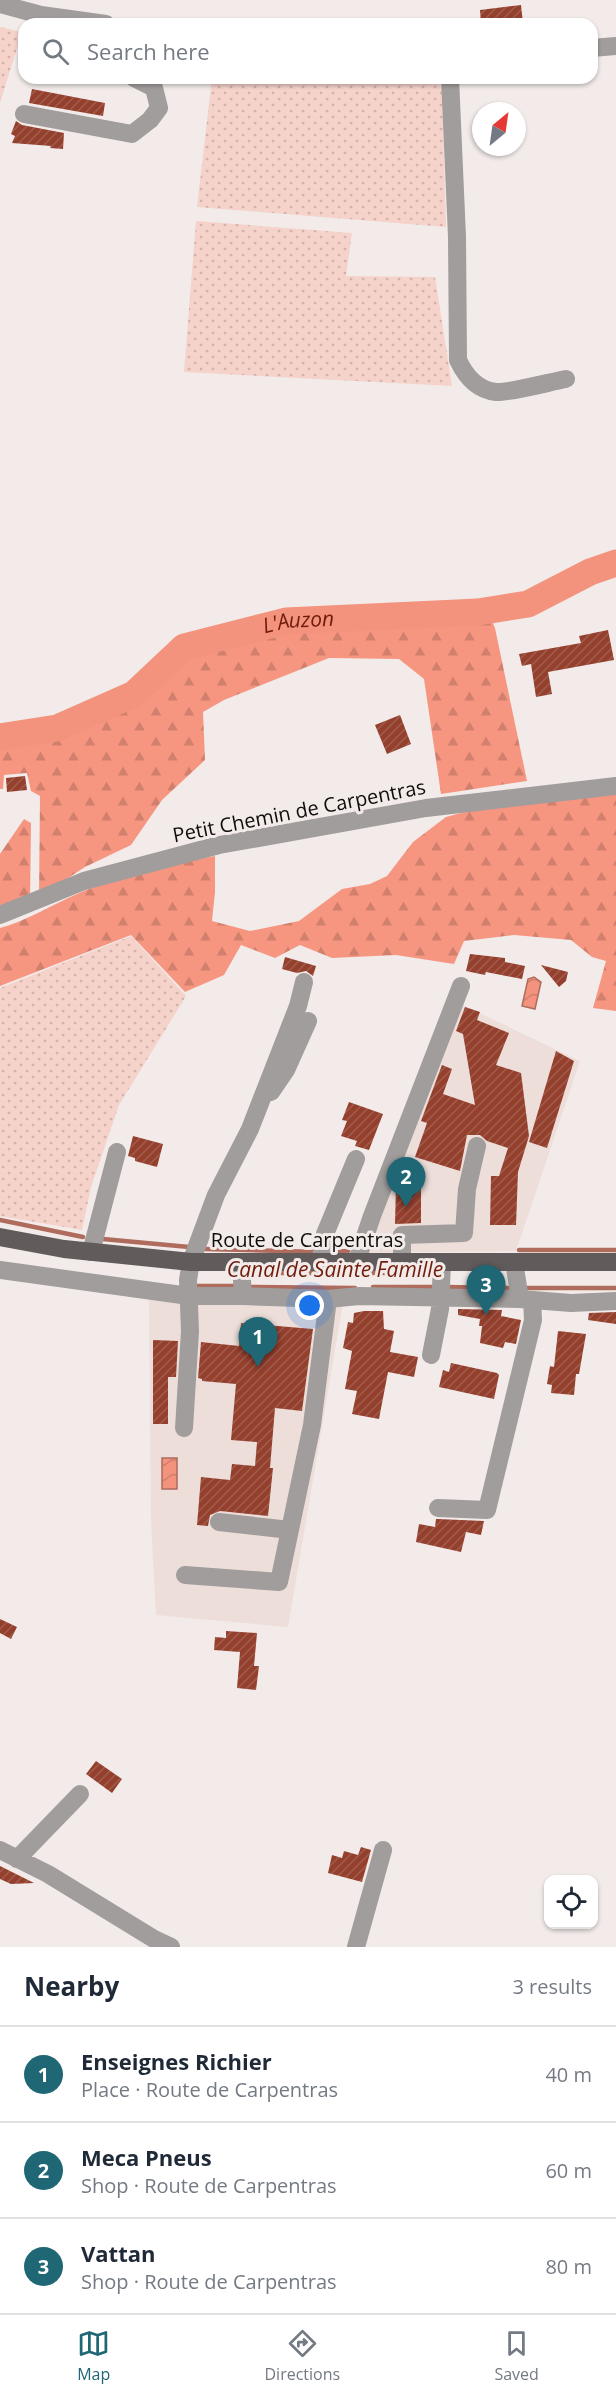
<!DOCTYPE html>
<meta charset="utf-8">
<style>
body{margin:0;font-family:"Open Sans",sans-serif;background:#f2f2f3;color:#1f2937}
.controls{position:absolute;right:18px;bottom:18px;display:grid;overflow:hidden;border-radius:12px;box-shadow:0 2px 4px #0004}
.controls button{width:54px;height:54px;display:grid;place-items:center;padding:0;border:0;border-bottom:2px solid #e0e1e3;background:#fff;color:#1f2937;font:30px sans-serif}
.compass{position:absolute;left:472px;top:102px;width:54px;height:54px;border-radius:50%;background:#fff;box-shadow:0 2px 4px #0004;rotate:29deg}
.you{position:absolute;left:310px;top:1306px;width:21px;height:21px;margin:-15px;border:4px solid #fff;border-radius:50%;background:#1a73e8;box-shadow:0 0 0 9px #1a73e833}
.badge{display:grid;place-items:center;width:39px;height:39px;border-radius:50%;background:#1f6775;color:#fff;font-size:20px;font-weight:700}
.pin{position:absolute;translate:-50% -50px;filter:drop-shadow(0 2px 3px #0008)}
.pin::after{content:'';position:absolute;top:32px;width:21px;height:18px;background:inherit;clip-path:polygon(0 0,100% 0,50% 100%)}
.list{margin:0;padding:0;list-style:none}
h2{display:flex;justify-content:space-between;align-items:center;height:78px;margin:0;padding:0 24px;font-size:26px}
h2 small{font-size:20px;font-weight:400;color:#747a83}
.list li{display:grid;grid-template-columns:39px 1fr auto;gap:18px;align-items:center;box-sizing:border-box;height:96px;padding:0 24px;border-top:2px solid #e0e1e3}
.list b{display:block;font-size:22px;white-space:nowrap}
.list p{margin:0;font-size:20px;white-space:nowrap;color:#747a83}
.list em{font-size:20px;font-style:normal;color:#747a83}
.icon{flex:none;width:33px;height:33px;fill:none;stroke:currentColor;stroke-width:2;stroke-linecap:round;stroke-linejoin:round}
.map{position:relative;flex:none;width:616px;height:1947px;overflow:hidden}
.search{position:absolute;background:#fff;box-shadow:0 2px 4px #0004;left:18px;right:18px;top:18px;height:66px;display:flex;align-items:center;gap:15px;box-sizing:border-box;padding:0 21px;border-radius:18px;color:#747a83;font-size:22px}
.sheet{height:366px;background:#fff}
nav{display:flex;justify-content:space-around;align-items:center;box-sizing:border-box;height:84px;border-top:2px solid #e0e1e3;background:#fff;font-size:16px;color:#747a83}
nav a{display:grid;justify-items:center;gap:3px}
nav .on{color:#1f6775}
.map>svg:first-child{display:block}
.built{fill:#eddeda}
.grass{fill:url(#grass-dots)}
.forest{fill:url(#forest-firs)}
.water{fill:url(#water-waves);stroke:#af6b5c;stroke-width:1.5}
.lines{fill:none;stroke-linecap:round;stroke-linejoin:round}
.stream{stroke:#af6b5c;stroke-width:4.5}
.river{stroke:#f3937e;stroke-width:27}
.building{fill:url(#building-hatch)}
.minor{stroke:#a09d9c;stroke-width:18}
.major{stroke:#615c5b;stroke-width:18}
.labels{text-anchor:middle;stroke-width:6;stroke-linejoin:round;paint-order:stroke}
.street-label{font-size:20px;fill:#0f0d0c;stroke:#f2ebe9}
.water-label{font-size:21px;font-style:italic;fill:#701c0b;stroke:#f2ebe9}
</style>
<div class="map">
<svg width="616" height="1947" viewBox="0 0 616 1947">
<defs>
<pattern id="grass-dots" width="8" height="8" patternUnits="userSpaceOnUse" patternTransform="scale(1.5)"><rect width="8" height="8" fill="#f5d2ca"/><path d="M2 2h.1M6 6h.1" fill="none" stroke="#d1b3ac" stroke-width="1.8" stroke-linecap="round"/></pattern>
<pattern id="forest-firs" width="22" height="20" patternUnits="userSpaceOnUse" patternTransform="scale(1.5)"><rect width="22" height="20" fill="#f69681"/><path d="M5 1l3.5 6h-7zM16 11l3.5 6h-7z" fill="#d2806e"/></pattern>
<pattern id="water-waves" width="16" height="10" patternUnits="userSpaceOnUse" patternTransform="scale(1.5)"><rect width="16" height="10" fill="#f3937e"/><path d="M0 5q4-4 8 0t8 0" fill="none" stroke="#cf7e6c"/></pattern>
<pattern id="building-hatch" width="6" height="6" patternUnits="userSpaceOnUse" patternTransform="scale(1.5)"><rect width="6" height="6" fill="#953f2d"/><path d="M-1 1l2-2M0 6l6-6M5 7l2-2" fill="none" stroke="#9e5d4f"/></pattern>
</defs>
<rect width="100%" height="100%" fill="#f2ebe9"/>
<path class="built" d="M448,998L580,1061L516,1251L353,1253Z
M149,1300L343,1303L288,1627L156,1615L151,1521Z"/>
<path class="grass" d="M0,27L22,32L0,103Z
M212,78H433L442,88L446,227L197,207Z
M196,221L352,233L346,276L435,277L452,386L184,372Z
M131,936L186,996L119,1105L91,1187L82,1230L0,1216V988Z"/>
<path class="forest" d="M489,614L495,628L527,781L441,794L424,679L399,659L329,658L224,700L203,712L205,760L162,800L131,845L85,867L39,897L40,796L31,791L27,773L4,775L3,789H0V744L59,736L138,701L186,655L205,652L288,629Z
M616,791V1011L593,1008L606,961L592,957L571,940L514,935L464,941L454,964L396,955L332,958L300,945L275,958L241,945L224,975L185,992L131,935L0,986V928C25,921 45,909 68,898C115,876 164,865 215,856V892L212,921L250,931L299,921L342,889L370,884L387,876L413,842L446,817L498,803Z
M24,819L31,823L30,900L0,911V854Z"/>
<path class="water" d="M534,977L541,982L535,1009L522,1006L528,979Z
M162,1458H177V1489H162Z"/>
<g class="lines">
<path class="stream" d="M0,1220L83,1237
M103,1239L189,1247
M205,1249L319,1252
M519,1250H616
M327,1252L348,1251
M280,1273H423
M197,1286H238
M247,1287L355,1288
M373,1287H436
M445,1287L514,1288
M523,1288H616"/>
<path class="river" id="s1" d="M0,737L57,728L134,694L184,647L286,621L478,612L528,604L590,572L616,563"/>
</g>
<path class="building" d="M521,5L523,23L481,24L480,10Z
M32,89L105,103L103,116L29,103Z
M16,121L22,125L64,133L63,149L50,148L51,146L12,143L15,136L11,134Z
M608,630L614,660L548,672L552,694L536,697L531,664L522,666L519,654L581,643L579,636Z
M400,715L411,744L387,754L375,725Z
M25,776L27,790L7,792L6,778Z
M470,954L505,958V962L525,966L522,979L486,972L485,975L466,971Z
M285,957L316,966L313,976L306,971L297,973L282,969Z
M541,965L568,972L566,981L559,987Z
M465,1007L480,1012L477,1020L509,1033L496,1065L521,1073L529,1136L518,1172L516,1225H490L491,1176H499L508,1148L487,1141L480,1135H467L460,1171L415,1157L427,1123L421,1121L442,1065L452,1069L443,1094L475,1105L463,1034L456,1031Z
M556,1051L574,1061L547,1148L529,1142Z
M349,1102L383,1114L369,1150L355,1146L357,1141L341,1136L347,1121L342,1120Z
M133,1136L163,1144L157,1167L135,1161V1158L128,1156Z
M399,1176L421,1177V1223L395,1224L396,1186Z
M458,1309L502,1310L501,1316L521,1320L516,1344L505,1342L503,1348L480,1343L482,1326H479L480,1319L458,1315Z
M364,1311H383L384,1329L394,1331L390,1352L418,1357L414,1377L388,1372L379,1419L352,1414L357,1391L345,1389L352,1351L343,1348L348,1322L353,1323L354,1313Z
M616,1312V1324L588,1320L589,1313Z
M241,1323L313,1329L302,1411L275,1408L270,1468H273L268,1516L220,1511L210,1515L208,1526L197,1525L201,1477L230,1480L232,1464L255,1466L257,1442L231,1440L236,1384L202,1381V1379L198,1378L201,1342L239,1346Z
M558,1331L586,1334L579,1374H576L574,1395L551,1393L552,1385L547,1384L550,1366L554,1367Z
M153,1340L178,1341L176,1377H168V1424H153Z
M451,1363L497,1373L499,1375L494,1399L439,1387L443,1370L449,1372Z
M436,1519H438L484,1521L481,1535L466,1532L461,1552L416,1542L419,1524L435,1527Z
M0,1619L17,1627L11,1639L0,1633Z
M226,1631L257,1633L254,1666H259L256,1690L237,1688L240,1652L214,1650L215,1637L226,1638Z
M96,1761L122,1779L112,1793L86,1774Z
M361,1847L371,1850L362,1882L328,1873L332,1855L342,1858L344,1851L358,1855Z
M0,1866L34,1883L11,1884L0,1879Z"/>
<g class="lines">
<path class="minor" d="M0,4L41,15L106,24
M592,48L616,46
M450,78L457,237L458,360C465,375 477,390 496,392C509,393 550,382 566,379
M24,114L132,134L150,120L159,108L154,88L134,78
M0,915L84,881L219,845L426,808L616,786
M271,1092L286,1070L308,1021
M91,1252L117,1152
M514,1262L520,1299L571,1303L616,1301
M320,1263L325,1234L356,1159
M356,1263L372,1216L461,986
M402,1263V1235L464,1233L467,1189L477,1146
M0,1270L189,1296H243
M328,1299L359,1296L520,1299
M431,1355L440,1309L442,1263
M184,1428L190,1331L188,1280L191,1262L216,1195L250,1129L298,1006L304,982
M438,1508L487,1510L533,1320L532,1300
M219,1522L290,1530
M185,1575L279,1582L312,1425L328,1299L243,1296L241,1264
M0,1850L48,1874L154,1939L171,1947
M17,1859L80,1794
M356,1947L383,1850"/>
<path class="major" d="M0,1237L64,1249L191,1262H616"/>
</g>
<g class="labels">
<g class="street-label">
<text transform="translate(299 811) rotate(-11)" y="7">Petit Chemin de Carpentras</text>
<text x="307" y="1247">Route de Carpentras</text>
</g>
<g class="water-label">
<text dy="7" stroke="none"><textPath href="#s1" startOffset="328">L'Auzon</textPath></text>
<text x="335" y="1277">Canal de Sainte Famille</text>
</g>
</g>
</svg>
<div class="controls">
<button><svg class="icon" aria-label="locate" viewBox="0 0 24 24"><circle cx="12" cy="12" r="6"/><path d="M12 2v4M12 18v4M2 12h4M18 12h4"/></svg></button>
</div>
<svg class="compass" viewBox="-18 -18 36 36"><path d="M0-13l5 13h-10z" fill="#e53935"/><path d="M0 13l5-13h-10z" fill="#747a83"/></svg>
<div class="you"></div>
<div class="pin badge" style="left:258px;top:1367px">1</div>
<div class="pin badge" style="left:406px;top:1207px">2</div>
<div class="pin badge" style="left:486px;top:1315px">3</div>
<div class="search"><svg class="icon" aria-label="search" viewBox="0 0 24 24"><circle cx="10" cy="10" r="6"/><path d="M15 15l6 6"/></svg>Search here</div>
</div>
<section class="sheet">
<h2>Nearby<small>3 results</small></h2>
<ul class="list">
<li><span class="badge">1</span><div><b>Enseignes Richier</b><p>Place · Route de Carpentras</p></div><em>40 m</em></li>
<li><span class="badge">2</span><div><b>Meca Pneus</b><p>Shop · Route de Carpentras</p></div><em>60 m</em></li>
<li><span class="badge">3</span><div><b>Vattan</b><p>Shop · Route de Carpentras</p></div><em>80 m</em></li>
</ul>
</section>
<nav>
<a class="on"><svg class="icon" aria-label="map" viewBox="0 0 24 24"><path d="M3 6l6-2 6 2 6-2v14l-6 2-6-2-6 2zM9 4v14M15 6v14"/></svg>Map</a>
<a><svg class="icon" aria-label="directions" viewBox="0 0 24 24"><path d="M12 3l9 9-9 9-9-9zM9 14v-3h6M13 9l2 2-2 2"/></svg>Directions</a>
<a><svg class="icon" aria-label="saved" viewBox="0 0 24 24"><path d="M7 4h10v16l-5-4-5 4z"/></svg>Saved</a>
</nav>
